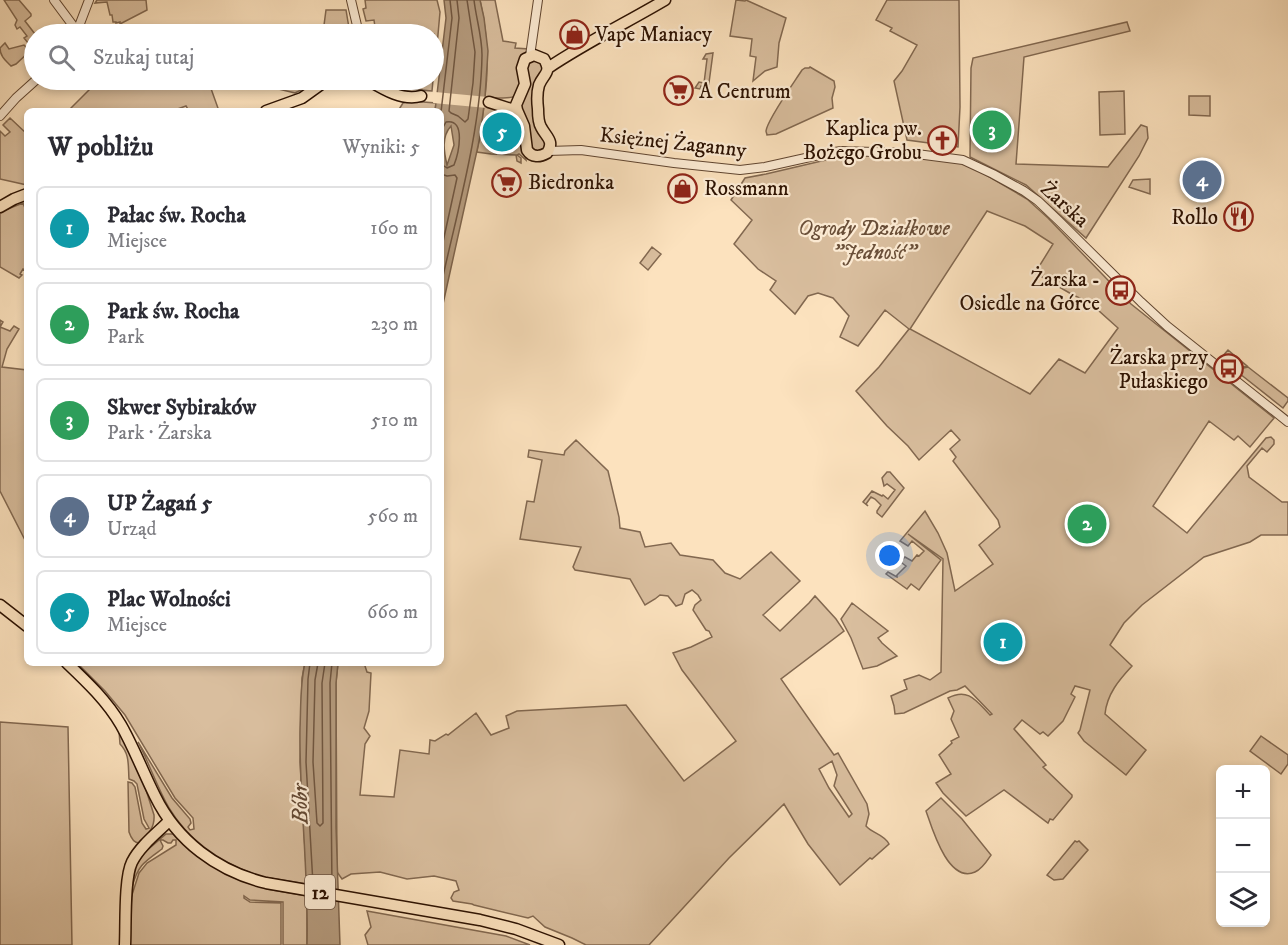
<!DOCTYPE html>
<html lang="pl">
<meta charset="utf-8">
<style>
body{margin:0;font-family:"IM FELL DW Pica",serif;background:#f7f7f7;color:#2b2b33}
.controls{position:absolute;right:18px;bottom:18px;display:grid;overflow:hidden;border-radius:9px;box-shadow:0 3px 9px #0003}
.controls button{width:54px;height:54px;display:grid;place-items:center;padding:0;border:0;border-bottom:2px solid #e1e1e2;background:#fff;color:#2b2b33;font:30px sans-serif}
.you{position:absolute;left:890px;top:556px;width:21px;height:21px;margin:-15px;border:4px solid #fff;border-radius:50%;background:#1a73e8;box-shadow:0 0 0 9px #1a73e833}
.badge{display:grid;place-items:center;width:39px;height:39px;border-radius:50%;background:#d93025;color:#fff;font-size:20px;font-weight:700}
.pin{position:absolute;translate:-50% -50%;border:3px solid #fff;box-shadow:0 2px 6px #0006}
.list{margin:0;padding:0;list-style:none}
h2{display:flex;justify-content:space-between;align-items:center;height:78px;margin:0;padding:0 24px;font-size:26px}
h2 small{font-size:20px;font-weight:400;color:#7c7c81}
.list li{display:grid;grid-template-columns:39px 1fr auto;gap:18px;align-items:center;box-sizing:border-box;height:84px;margin:0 12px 12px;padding:0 12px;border:2px solid #e1e1e2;border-radius:9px}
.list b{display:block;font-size:22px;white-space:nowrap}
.list p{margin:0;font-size:20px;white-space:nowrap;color:#7c7c81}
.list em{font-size:20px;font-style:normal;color:#7c7c81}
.icon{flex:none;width:33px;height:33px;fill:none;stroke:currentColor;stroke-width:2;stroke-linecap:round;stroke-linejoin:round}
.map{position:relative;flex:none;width:1288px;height:945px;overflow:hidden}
.search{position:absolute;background:#fff;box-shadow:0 3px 9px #0003;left:24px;top:24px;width:420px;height:66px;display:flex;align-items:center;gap:15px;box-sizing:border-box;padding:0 21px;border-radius:33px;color:#7c7c81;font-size:22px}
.panel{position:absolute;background:#fff;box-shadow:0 3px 9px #0003;left:24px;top:108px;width:420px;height:558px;border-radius:9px}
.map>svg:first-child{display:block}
.green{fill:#d9be9e;stroke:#826850;stroke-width:1.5;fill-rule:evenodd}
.water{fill:#b59b7e;stroke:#7e644c;stroke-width:1.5;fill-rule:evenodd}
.pier{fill:#fce2be}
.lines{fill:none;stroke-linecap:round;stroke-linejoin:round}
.shore{stroke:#705640;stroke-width:1.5}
.minor-casing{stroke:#604530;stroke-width:10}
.major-casing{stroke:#2c1101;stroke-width:13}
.minor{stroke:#fdecd5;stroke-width:8}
.major{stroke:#fce2be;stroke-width:10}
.labels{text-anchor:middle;stroke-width:4.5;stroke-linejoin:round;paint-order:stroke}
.shield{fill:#fdecd5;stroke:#6b5341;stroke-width:1.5}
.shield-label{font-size:20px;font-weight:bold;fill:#2c1101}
.poi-label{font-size:21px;fill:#2c1101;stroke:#fdecd5;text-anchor:start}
.street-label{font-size:21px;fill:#2c1101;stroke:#fdecd5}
.park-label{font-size:21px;font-style:italic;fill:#694e38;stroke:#fdecd5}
.water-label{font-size:22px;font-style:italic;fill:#634833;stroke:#fdecd5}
</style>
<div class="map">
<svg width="1288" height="945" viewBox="0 0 1288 945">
<rect width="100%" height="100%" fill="#fce2be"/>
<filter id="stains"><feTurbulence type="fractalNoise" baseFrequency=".00333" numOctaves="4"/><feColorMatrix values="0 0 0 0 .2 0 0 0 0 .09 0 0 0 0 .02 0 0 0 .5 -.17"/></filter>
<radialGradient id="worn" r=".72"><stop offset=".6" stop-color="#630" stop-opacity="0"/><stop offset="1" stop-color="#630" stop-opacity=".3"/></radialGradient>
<path class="green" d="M4,0H19L31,14V16L25,21L35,34L34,46L32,48L24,38L27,36L20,27L17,29L15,25L17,20Z
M97,0H146L147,10L120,24V22L116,23V22H113L112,15H110L107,2L95,3Z
M365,0H437L440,12L434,79V34H376L374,20L366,21L363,9L366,8Z
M480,0H495L503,41L516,43L515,48L529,49C527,61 525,90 515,96C509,100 492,97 485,97C489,65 487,31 480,0Z
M736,0L745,1L746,0L786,18L779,43L777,67L765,71L753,81L756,57L750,56L752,39L730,36Z
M887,0H959L960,107L958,147L907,140L894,81L902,71L917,45L890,31L892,28L876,20Z
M326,10H346L350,34H320L324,25Z
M1127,22L1130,31L1024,57L1016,164L1108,167L1141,125L1147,127L1148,138L1139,156L1086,238L1026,185L970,157L971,68L973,58Z
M5,43L9,49L24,45L30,51L16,64L11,66C5,60 0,56 0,48Z
M713,53L708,90H704V86H701L700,89L695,88L699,82L704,83L707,59H703L706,54Z
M535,60L542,63L543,68L537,83L545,145L543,149L538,151L531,148L520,106L527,68L529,63Z
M810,67L834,81L835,87L832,98L833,108L776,134L767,135C767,134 766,132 766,131C767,120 795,81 802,70L805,68H809Z
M99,80H218L209,83L219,111H189L186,106L172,111H68Z
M241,80H314L307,87L295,93Z
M389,80H433L432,91C416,91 403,87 389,80Z
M1124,91L1125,134L1100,135L1099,92Z
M1189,96H1210V116L1189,115Z
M410,101L436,103L435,111H398L403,103Z
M484,107L494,108L513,115L519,122L526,160L519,154L517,155L521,158V163L517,161L516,155L491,154L477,152Z
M10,118L27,134V185L0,179V131L5,136L10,132L3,125Z
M867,154L957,161L981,172L1027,199L1048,218L1131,304L1274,418L1250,447L1238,436L1234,440L1209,421L1153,506L1187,533L1266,438L1271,437L1274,440V444L1267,452L1262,448L1247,466L1249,477L1282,502H1288V535H1261L1250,542L1204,557L1142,605L1124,623L1110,645L1132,666C1119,680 1107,694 1105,714L1146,750L1126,775L1084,741L1078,733L1080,730L1090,690L1075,686L1071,694L1075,697L1063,721L1048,736L1043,732L1040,734L1022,720L1014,729L1046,765L1043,767L1072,795V797L1053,820L1050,819L1048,823L1004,790L966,816L943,793L936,783L951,774L939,755L952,743L951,741L959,737L951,719L954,711L948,698C969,687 977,702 990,715L992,714L965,686L957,690L950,691L904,713L895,714L894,706L891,696L907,689L904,680L919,675L930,680L941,672L943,559L908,534L941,560L919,590L911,584L907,589L886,574L888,572L897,577V575L906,566L895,558L891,562L888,560L892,555L896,553L903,559L905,557L912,561L917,555L919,556L924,551L912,541L908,546L900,541L925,511L938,533L947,553L955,591L993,564L979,545L1000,527L998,520L953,461L956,457L950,449L960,440L951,430L919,460L908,446L887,426L856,391L879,367L909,329L885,310L858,346L840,337L849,316L833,298L818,293L808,296L795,314L770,290L776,281L758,269L734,244L752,220L731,200L745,178L766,174L830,159ZM987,211L1025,226L1053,244L1035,273L1073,295L1090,303L1118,328L1085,373L1059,359L1030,394L910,329Z
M1150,179V194L1129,187L1133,180Z
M23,203L27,213V268L25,270L23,269L20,274L22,275L19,278L0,267V212Z
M652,247L661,254L648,270L640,263Z
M0,320L3,322L0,327L10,331L14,326L19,329L7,349L2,367L27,370V544L0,491Z
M1228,350L1247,366L1235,369L1221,358Z
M1248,367L1288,398V401L1283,408L1235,370Z
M576,440L608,471L619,517L620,528L640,532L645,547L671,543L680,555L713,560L725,573L740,579L771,552L800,581L763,615L780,631L809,603L815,596L836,619L844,631L781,679L834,755L838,753L867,804L869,814L866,826C873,834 884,834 889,844L872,859L870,858L840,885L808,844L784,804L729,858L649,945H586L572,938L545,927L533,916L528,918L474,905L472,904L453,901L451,898L454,892L459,890L456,881L434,876L407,879L380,872L351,874L342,879L337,872L336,683L338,663H364L367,672L371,673L369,711L364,728L370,736L365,744L360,795L394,797L400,750L429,754L430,740L435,741L446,734L448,735L476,713L491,735L509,728L506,716L517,711L626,705L684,781L736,741L682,670L673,653L691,647L712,637L709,631L706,630L693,610L695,605L701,600L698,595L692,590L685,594L682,604L676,606L668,596L660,595L655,599L645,605L630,579L575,570L573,567L581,547L520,539L527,501L534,502L542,460L528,457L529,450L564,455L565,451ZM832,761L837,775L834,786L852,814L849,817L829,788L819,769Z
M887,472H890L904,488L882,517L877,513V511L881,505L875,499L871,497L866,504L868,506L863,502L872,491L882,496L883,495L888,499L895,490L887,484L884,486L882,478Z
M852,603L888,631L878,638L882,643L897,656L877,666L863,669L851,638L841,619Z
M77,663H305L302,678L300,762L307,884L270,878L268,879C229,867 191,845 169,808C157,787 149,763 138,742L172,798L190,819L191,823L188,827L190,830L194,829L193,818L175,798L125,715L105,691Z
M0,722L68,727L72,945H0Z
M119,731L140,771L154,815C155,828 148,834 139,843C134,843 131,838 129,832L128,782L132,783L135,787L142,823L146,829L149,828L144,819L137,784L134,781L129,779C128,766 130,754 120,744Z
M1261,736L1288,755V764L1281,774L1250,751Z
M941,798L962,819L991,855C987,861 982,869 975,872C948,884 932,828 926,811Z
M166,834H173L175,836C203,863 229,877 267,887V889L307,896V945H283V902L250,900L244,896V898L250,902L281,903V945H129L130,901L139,873L147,863L176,845V840H173L171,843H168L163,840H160L163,846L162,849C144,862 138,865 132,887L134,868L144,853Z
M1075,841L1077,842L1079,841L1088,850L1063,879L1054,880L1047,875Z
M367,911L506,936L530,945H368L365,935L371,927Z"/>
<path class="water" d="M444,0H480L484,18L488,51L485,97L480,137L441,313V111H435L446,18ZM451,126L454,145L447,165C444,152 441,137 451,126Z
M305,663H338L336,683V827L340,945H307C309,872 299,800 300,728C301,706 300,684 305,663Z"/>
<path class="pier" d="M435,92L488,97L487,108L433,103Z"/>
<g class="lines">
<path class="shore" d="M457,0L459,18L449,111L451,113L458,116L465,122L468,119L473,83L475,52L467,0
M441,112L452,18L450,0
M441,131L446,122C467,118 458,155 454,165L447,168L441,164
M441,174L447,176L455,175L457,178L441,251
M441,285C457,212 481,130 482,55C482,36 476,18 474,0
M310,663L308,679L306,762L313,884
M318,663L315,680L313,762L317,823L320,826L323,823L322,683L325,663
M332,888L330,683L332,663"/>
<defs>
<path id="minor" d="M54,0L77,31
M351,0L359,34
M76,34L89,0
M530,56L538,0
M0,116L16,98L36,80
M548,151L581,150L674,163L740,170L765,167L828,153L841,151L909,153L963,160L993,174L1024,191L1038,201L1059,221L1141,302L1167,326L1288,422"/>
<path id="major" d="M534,55L544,59C552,73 544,73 539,85C537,92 537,101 538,109C538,115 538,122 541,127C546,137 555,141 547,153C540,157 532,158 527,150L524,126L517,110L516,105L525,84L522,68L525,59Z
M548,68C585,43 626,23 665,0
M368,80C383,89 402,101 421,96
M489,102L517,111
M266,111L302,98L327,80
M0,207L14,199L27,194
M0,605L27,626
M67,663C87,682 107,701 121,725C134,748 143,772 155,796C177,841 217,871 266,883L480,920L516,929L559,945
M125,945C126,925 124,878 132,862C140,846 157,833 169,821"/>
</defs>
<use href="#minor" class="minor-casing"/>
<use href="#major" class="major-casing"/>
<use href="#minor" class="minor"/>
<use href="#major" class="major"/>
</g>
<defs>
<symbol id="shop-ring" viewBox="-11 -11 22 22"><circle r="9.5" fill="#fdecd5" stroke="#8f2418" stroke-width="1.5"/><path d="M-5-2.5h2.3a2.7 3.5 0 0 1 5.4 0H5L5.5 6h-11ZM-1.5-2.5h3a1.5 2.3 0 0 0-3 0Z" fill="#8f2418"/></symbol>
<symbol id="supermarket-ring" viewBox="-11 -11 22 22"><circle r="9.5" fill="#fdecd5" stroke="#8f2418" stroke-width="1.5"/><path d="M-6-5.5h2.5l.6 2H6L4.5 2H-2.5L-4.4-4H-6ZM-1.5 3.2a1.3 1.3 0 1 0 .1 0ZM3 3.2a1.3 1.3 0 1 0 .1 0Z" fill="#8f2418"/></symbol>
<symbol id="church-ring" viewBox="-11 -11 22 22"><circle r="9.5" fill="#fdecd5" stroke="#8f2418" stroke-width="1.5"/><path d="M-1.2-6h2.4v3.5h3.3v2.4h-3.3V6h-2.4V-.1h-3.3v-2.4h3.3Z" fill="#8f2418"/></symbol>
<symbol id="restaurant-ring" viewBox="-11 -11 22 22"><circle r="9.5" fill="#fdecd5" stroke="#8f2418" stroke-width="1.5"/><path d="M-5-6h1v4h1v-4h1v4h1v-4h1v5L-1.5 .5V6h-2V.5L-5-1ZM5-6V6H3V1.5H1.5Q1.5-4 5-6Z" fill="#8f2418"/></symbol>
<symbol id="bus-ring" viewBox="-11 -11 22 22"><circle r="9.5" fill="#fdecd5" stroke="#8f2418" stroke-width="1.5"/><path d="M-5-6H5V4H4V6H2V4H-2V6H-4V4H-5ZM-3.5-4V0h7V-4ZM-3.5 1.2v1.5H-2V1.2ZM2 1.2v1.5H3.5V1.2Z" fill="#8f2418"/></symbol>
</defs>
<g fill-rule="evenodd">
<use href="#shop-ring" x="558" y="18" width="33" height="33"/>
<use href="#supermarket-ring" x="662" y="74" width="33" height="33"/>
<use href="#church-ring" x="926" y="124" width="33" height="33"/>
<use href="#supermarket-ring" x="490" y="166" width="33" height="33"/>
<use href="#shop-ring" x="666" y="172" width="33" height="33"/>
<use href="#restaurant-ring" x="1222" y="200" width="33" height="33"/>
<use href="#bus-ring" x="1104" y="274" width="33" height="33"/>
<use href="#bus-ring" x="1212" y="352" width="33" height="33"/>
</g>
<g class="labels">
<rect class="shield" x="305" y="875" width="30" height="34" rx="4.5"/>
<g class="shield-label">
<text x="320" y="899">12</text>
</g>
<g class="poi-label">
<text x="595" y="41">Vape Maniacy</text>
<text x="699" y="98">A Centrum</text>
<text x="922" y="135" text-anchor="end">Kaplica pw.<tspan x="922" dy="24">Bożego Grobu</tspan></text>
<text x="528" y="189">Biedronka</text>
<text x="704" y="195">Rossmann</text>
<text x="1218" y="224" text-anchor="end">Rollo</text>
<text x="1100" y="286" text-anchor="end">Żarska -<tspan x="1100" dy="24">Osiedle na Górce</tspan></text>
<text x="1208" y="364" text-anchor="end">Żarska przy<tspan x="1208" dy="24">Pułaskiego</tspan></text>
</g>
<g class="street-label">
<text transform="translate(673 142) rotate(6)" y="7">Księżnej Żaganny</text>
<text transform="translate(1065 204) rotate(42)" y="7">Żarska</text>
</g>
<g class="park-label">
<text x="874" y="235">Ogrody Działkowe<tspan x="874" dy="24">"Jedność"</tspan></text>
</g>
<g class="water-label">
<text transform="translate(299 804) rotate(-91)" y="8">Bóbr</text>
</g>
</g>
<rect width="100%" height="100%" filter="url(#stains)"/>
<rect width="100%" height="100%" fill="url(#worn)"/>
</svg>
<div class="controls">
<button>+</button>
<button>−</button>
<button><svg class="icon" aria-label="layers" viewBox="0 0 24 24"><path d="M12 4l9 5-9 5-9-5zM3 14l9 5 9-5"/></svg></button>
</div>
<div class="you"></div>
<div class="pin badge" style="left:1003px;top:642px;background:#0f9aa8">1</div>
<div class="pin badge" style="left:1087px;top:524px;background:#2e9e5b">2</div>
<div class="pin badge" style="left:992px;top:130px;background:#2e9e5b">3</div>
<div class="pin badge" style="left:1202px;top:180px;background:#5c6f8a">4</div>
<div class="pin badge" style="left:502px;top:132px;background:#0f9aa8">5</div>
<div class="search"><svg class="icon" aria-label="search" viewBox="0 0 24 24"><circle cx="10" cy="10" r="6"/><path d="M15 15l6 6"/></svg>Szukaj tutaj</div>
<section class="panel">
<h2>W pobliżu<small>Wyniki: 5</small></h2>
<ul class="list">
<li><span class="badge" style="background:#0f9aa8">1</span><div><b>Pałac św. Rocha</b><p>Miejsce</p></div><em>160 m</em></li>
<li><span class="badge" style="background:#2e9e5b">2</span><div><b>Park św. Rocha</b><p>Park</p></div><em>230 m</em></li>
<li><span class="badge" style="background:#2e9e5b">3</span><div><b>Skwer Sybiraków</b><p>Park · Żarska</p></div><em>510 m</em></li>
<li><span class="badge" style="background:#5c6f8a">4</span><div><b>UP Żagań 5</b><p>Urząd</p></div><em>560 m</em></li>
<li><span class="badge" style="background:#0f9aa8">5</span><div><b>Plac Wolności</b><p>Miejsce</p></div><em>660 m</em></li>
</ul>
</section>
</div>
